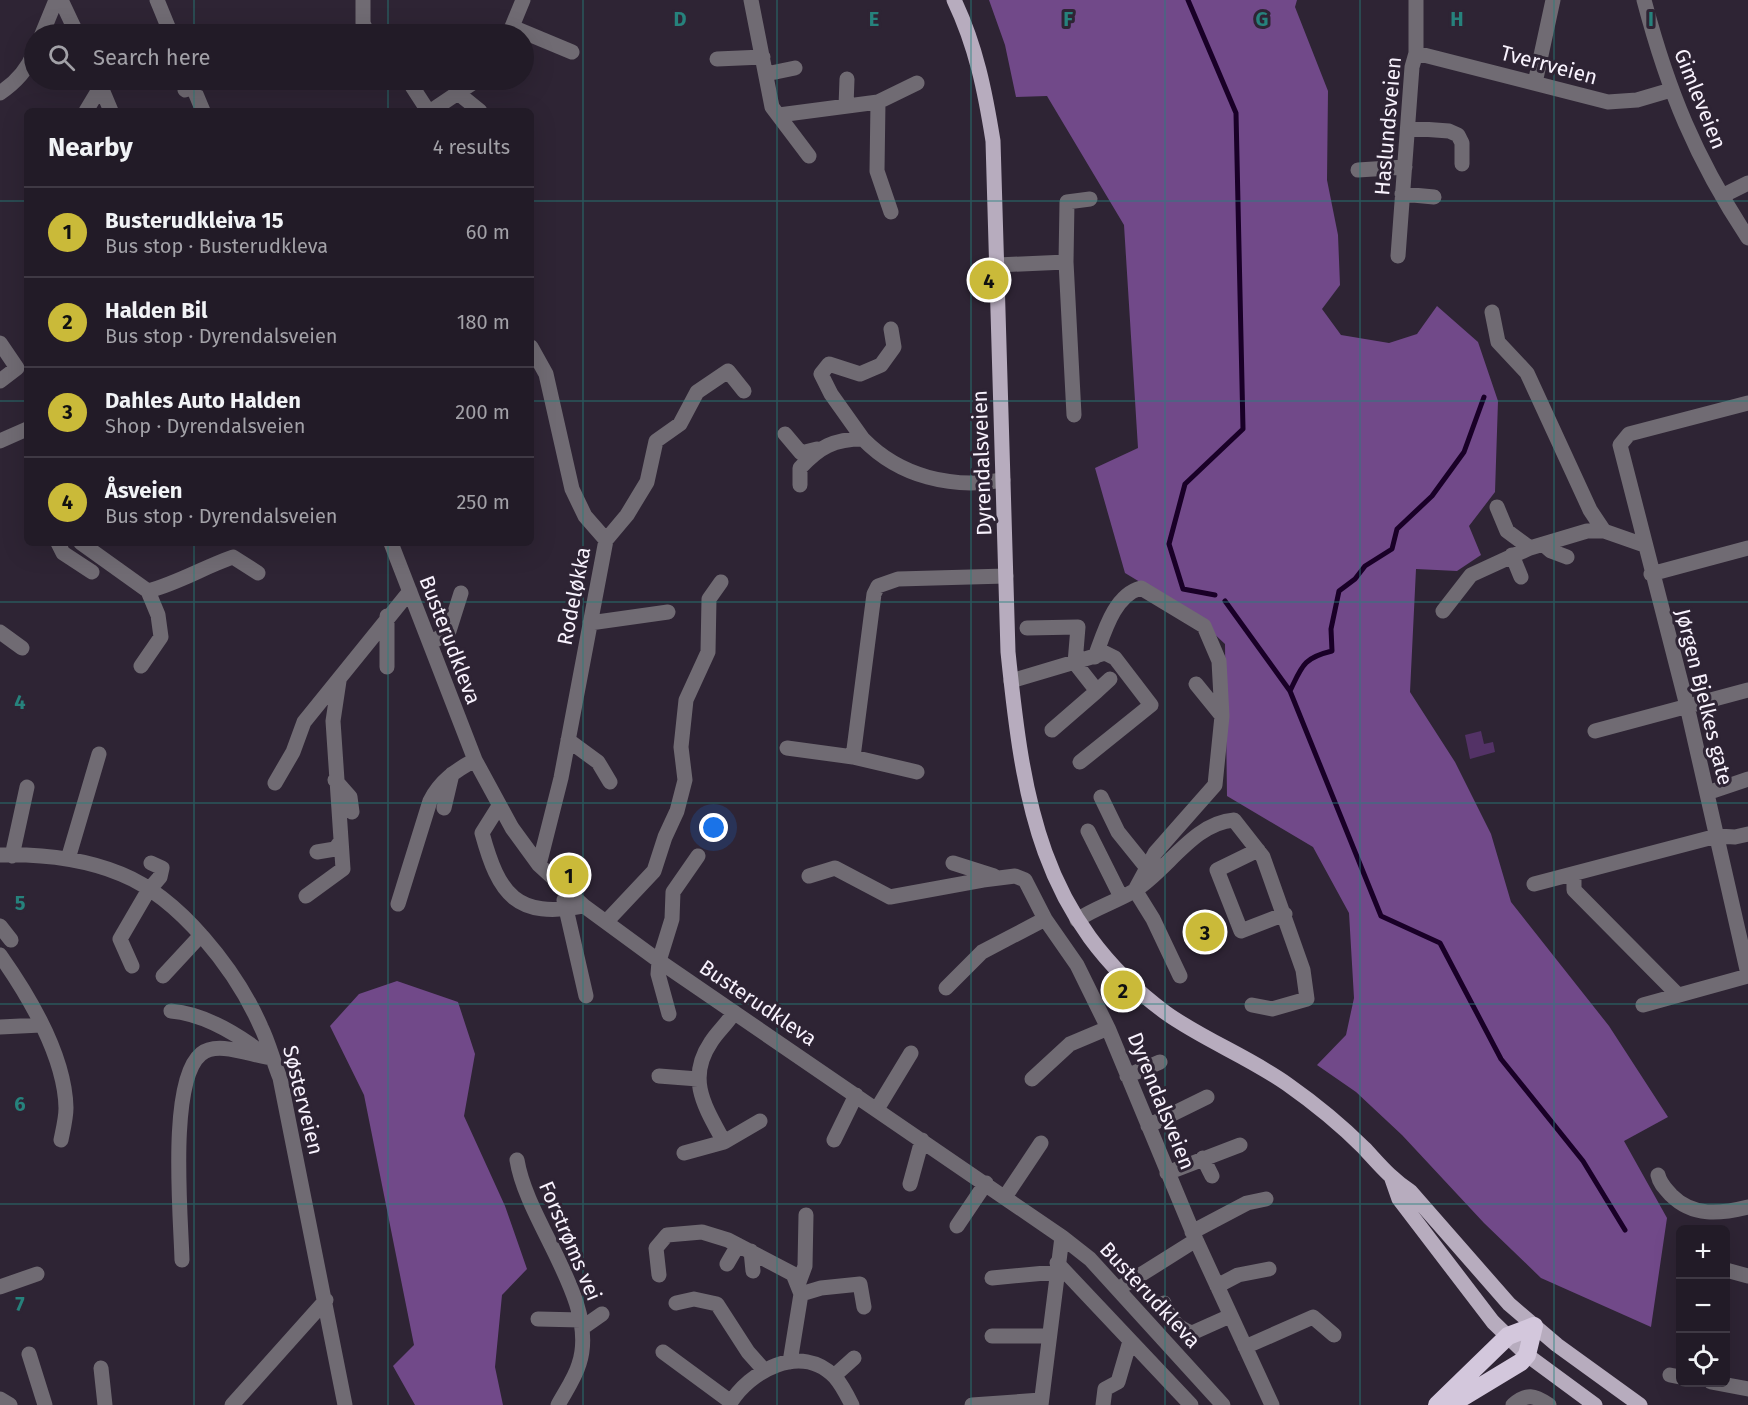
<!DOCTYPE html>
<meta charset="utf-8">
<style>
body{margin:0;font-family:"Fira Sans",sans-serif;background:#2a242f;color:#f1f3f6}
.controls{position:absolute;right:18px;bottom:18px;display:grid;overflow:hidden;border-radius:9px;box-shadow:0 6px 24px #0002}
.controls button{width:54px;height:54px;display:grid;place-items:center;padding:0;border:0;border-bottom:2px solid #3f3944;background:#221b27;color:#f1f3f6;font:30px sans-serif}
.you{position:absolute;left:714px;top:828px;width:21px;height:21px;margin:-15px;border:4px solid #fff;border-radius:50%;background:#1a73e8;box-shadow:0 0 0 9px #1a73e833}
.badge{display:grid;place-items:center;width:39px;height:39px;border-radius:50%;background:#caba39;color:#111;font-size:20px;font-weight:700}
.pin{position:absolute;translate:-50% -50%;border:3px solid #fff;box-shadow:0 2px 6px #0006}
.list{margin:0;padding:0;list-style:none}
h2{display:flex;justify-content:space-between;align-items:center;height:78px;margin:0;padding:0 24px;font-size:26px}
h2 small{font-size:20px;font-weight:400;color:#a2a1a7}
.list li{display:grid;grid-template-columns:39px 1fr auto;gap:18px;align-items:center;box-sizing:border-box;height:90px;padding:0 24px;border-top:2px solid #3f3944}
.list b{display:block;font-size:22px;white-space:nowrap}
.list p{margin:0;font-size:20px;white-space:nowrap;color:#a2a1a7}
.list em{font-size:20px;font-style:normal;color:#a2a1a7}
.icon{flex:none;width:33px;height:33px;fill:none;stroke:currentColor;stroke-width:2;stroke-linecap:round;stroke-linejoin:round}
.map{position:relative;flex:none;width:1748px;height:1405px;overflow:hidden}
.search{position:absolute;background:#221b27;box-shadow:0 6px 24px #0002;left:24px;top:24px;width:510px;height:66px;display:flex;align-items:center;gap:15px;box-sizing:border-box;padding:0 21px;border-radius:33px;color:#a2a1a7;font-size:22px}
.panel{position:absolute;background:#221b27;box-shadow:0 6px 24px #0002;left:24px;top:108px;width:510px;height:438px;border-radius:9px}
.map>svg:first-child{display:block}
.green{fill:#533266}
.forest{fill:#714989}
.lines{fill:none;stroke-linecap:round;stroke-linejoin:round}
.stream{stroke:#190027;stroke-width:5}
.minor{stroke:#706b73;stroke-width:15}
.major{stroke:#b7acbe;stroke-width:15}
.highway{stroke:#d3c7dc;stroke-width:18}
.grid{fill:none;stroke:#26827c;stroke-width:1.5;stroke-opacity:0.55}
.labels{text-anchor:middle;stroke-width:6;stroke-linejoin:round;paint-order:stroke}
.street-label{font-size:21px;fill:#f8f2fd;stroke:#2e2434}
.grid-label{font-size:20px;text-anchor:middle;font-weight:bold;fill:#26827c;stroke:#2e2434;stroke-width:6;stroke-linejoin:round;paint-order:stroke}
</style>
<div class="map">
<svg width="1748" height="1405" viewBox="0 0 1748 1405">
<rect width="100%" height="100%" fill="#2e2434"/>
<path class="green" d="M1481,731L1484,744L1493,742L1495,752L1470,759L1465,735Z"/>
<path class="forest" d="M989,0H1297L1295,7L1328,91L1327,180L1338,235L1340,285L1322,309L1341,335L1389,343L1417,334L1437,306L1478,342L1498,401L1495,492L1469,526L1481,555L1457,571L1416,569L1410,692L1455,762L1491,834L1511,902L1609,1026L1668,1117L1624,1141L1667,1218L1651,1327L1541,1278L1484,1223L1402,1135L1356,1092L1317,1065L1346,1035L1354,998L1349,913L1313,847L1227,796L1225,644L1193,614L1125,573L1095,468L1138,448L1124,225L1047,96L1016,97L1005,45Z
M397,981L458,1002L475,1054L464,1116L505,1206L527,1269L502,1295L495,1367L503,1405H415L393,1366L414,1345L364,1095L330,1026L359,994Z"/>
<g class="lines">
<path class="stream" d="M1188,0L1236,113L1243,429L1185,484L1169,544L1183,589L1215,595
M1225,601L1290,691L1381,916L1440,943L1501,1059L1583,1161L1625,1230
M1290,691C1302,666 1303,658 1332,651L1331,629L1339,591L1355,579L1365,566L1392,549L1397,529L1432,496L1464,452L1484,397"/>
<path class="minor" d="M61,0L77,34
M157,0L171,34
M363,0V23L368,34
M751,0L772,107L809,156
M1644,0C1668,91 1696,159 1748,238
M512,27L572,52
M42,34L56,0
M509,34L523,0
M1416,53L1608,102L1637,100L1671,90
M717,59L763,57
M766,74L795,68
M98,80L111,111
M190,80L203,111
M408,80L428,111
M1535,83L1553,0
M185,90L207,80
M0,93C15,83 27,70 34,53
M459,94L480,111
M878,102L917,83
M846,106L847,79
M86,111L101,86
M431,111L477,80
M779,115L878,102L877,171L891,212
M1408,128L1449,131L1458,135L1462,143V164
M1358,170L1405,167
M1402,194L1434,197
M1722,196L1748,183
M1398,256L1412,67L1416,53V0
M1066,262L1067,202L1090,199
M998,265L1066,262L1074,415
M1492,312L1498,342L1527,373L1590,510L1604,531
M0,343L17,368L0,381
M531,347L546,374L572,489L585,516L606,540
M1748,403L1629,434L1620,445L1687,706L1748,974
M785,434L801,453L817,449
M863,439L831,394L821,374L829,364L860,374L881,365L894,347L891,329
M0,441L27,429
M800,485V468C819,447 834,439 863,439C900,477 952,489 1003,480
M1497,507L1507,531L1530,548
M58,543L63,553L92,572
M81,543L148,591L158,615L161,637L141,666
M391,543L475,760L512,828L539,865L584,906L659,961L1062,1237L1090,1259L1223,1405
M1543,544L1551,551L1567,557
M1512,555L1521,577
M1651,574L1748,548
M148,591C178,583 204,567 233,557L258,573
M1443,611L1471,575L1530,548L1587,531H1604L1644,545
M590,623L668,612
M1027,628L1078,627L1075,663L1097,691L1052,730
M0,632L22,648
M431,643L449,631L461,593
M1095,657C1104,633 1114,595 1141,588L1204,626L1219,661L1222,716L1215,785L1155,853L1135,890
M387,667V616
M1011,681L1105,653L1115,658L1151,705L1080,762
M1196,684L1222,716
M1097,691L1110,679
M1595,731L1748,690
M568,740L598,762L610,782
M787,748L853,757L874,594L878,586L898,579L1006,576
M853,757L917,772
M335,780L350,797L352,812
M275,783L293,752L304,722L410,591
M1707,793L1748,779
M1101,797L1118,832L1147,868
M499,806L482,833C499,895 516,919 584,906
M444,808L452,774
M1088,831L1121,897
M1258,850L1217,870L1241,931L1285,914
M317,852L335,849L340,842
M0,855C40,854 84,859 121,874C180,898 236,970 261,1027C269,1043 273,1061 280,1078L345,1405
M12,856L27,787
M68,859L99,754
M953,863L994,876
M539,865L561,778L606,540L627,515L647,482L656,441L680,424L697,392L728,371L744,391
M1574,875V890L1677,994
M809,876L835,868L890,897L983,880L1015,876L1025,880L1045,919L1077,965L1108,1028L1196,1240L1272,1405
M1534,884L1717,836L1735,837L1748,834
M1135,890L1153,919L1180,976
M306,896L343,869L333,721L339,681
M564,900L586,996
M398,904L430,801C440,781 456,770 475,760
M1077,920C1095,908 1115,902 1134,891C1167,871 1193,823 1234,820L1263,857L1303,970L1307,999L1272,1009L1252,1005
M606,922L654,871L665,837L677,811L685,780L681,747L686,700L708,652L709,599L721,582
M0,926L11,940
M0,955C29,996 65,1057 66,1108C66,1118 63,1130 61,1140
M132,966L120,939L148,891L160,877L162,868L151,863
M163,976L201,935
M946,988L982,952L1045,919
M1643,1005L1748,976
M171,1011C206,1014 239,1035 266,1056
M734,1012C728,1023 718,1031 711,1042C686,1079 705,1107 724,1142L760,1121
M669,1014L658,974L659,961L672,919L673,892L698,856
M0,1027L41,1025
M659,1076L698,1079
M1127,1076L1160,1062
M1032,1079L1070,1044L1108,1028
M877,1109L911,1053
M1148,1126L1207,1097
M834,1140L856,1095
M684,1153L724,1142
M1203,1158L1212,1176
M517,1160C527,1223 600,1302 579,1364C575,1378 565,1392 558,1405
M1167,1173L1240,1145
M1658,1175C1660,1184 1665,1188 1671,1195C1693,1217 1720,1214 1748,1207
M910,1184L922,1140
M1005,1197L1041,1143
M957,1226L986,1183
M1192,1232L1247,1203L1266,1199
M751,1251L753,1271
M182,1260C181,1218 168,1081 201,1054C217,1040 253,1056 272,1058
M1057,1263L1191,1405
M727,1264L738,1245
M1726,1270L1748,1276
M659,1275L656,1248L667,1235L702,1232L728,1240L793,1274L801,1294L790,1362
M992,1278L1056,1272
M798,1285L805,1266L806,1215
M1217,1286L1238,1275L1269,1269
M0,1287L37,1274
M1118,1289L1196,1240
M801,1294L821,1288L860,1284L864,1307
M676,1303L694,1299L717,1304L748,1352L764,1370
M1164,1303C1169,1318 1177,1328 1192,1333L1230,1316
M538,1319L581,1320
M582,1328L602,1314
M992,1336H1049
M1245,1347L1313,1317L1334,1335
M663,1352L731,1402
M29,1354L45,1405
M101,1368L105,1405
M1670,1375L1680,1377
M834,1376L854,1358
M1711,1382L1748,1389
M0,1399L10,1405
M232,1405L326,1300
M729,1405C749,1371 801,1342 835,1377C842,1385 847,1395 852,1405
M972,1405L1041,1400
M1041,1405L1062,1237
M1103,1405L1105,1389L1118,1382L1130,1341
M1513,1405C1527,1393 1534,1395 1549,1405"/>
<path class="major" d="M954,0C976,46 985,91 993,141L1008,652C1023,798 1039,919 1166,1013C1204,1040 1249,1057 1287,1084C1314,1103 1340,1124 1364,1148C1379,1164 1391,1179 1410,1191L1509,1304L1557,1345L1640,1405
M1392,1179L1399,1199L1493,1322L1527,1355L1595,1405"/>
<path class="highway" d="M1437,1405L1508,1336L1534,1326
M1450,1405L1521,1362L1527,1355L1534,1326"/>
</g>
<path class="grid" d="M194,0V34M388,0V34M583,0V1405M777,0V1405M971,0V1405M1165,0V1405M1360,0V1405M1554,0V1405M194,80V111M388,80V111M0,201H27M531,201H1748M0,401H27M531,401H1748M194,543V1405M388,543V1405M0,602H1748M0,803H1748M0,1004H1748M0,1204H1748"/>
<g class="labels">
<g class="street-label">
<text transform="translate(1549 65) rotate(15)" y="7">Tverrveien</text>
<text transform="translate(1700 99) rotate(68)" y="7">Gimleveien</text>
<text transform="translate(1388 126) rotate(-85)" y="7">Haslundsveien</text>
<text transform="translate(982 463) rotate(-92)" y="7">Dyrendalsveien</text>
<text transform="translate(574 596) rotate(-79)" y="7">Rodeløkka</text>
<text transform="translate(450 640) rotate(69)" y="7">Busterudkleva</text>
<text transform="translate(1704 697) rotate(76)" y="7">Jørgen Bjelkes gate</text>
<text transform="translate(758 1003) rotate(34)" y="7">Busterudkleva</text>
<text transform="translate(303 1100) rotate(76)" y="7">Søsterveien</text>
<text transform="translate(1161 1101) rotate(68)" y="7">Dyrendalsveien</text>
<text transform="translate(570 1241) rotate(67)" y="7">Forstrøms vei</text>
<text transform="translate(1150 1295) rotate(47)" y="7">Busterudkleva</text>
</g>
</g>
<g class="grid-label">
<text x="680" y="26">D</text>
<text x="874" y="26">E</text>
<text x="1068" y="26">F</text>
<text x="1262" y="26">G</text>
<text x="1457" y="26">H</text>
<text x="1651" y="26">I</text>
<text x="20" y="709">4</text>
<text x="20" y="910">5</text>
<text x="20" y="1111">6</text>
<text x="20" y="1311">7</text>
</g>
</svg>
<div class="controls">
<button>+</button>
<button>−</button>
<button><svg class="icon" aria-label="locate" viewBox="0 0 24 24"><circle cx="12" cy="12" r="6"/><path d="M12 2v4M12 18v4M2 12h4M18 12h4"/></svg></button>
</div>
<div class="you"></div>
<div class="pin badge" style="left:569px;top:875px">1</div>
<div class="pin badge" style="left:1123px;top:990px">2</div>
<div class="pin badge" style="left:1205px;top:932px">3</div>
<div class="pin badge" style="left:989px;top:280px">4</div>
<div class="search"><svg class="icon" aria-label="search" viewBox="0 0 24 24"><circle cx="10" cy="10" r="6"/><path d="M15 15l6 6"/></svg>Search here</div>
<section class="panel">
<h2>Nearby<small>4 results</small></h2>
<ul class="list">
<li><span class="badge">1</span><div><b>Busterudkleiva 15</b><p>Bus stop · Busterudkleva</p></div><em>60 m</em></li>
<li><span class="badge">2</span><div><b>Halden Bil</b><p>Bus stop · Dyrendalsveien</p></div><em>180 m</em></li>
<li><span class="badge">3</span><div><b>Dahles Auto Halden</b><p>Shop · Dyrendalsveien</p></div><em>200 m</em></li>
<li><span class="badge">4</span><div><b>Åsveien</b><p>Bus stop · Dyrendalsveien</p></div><em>250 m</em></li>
</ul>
</section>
</div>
